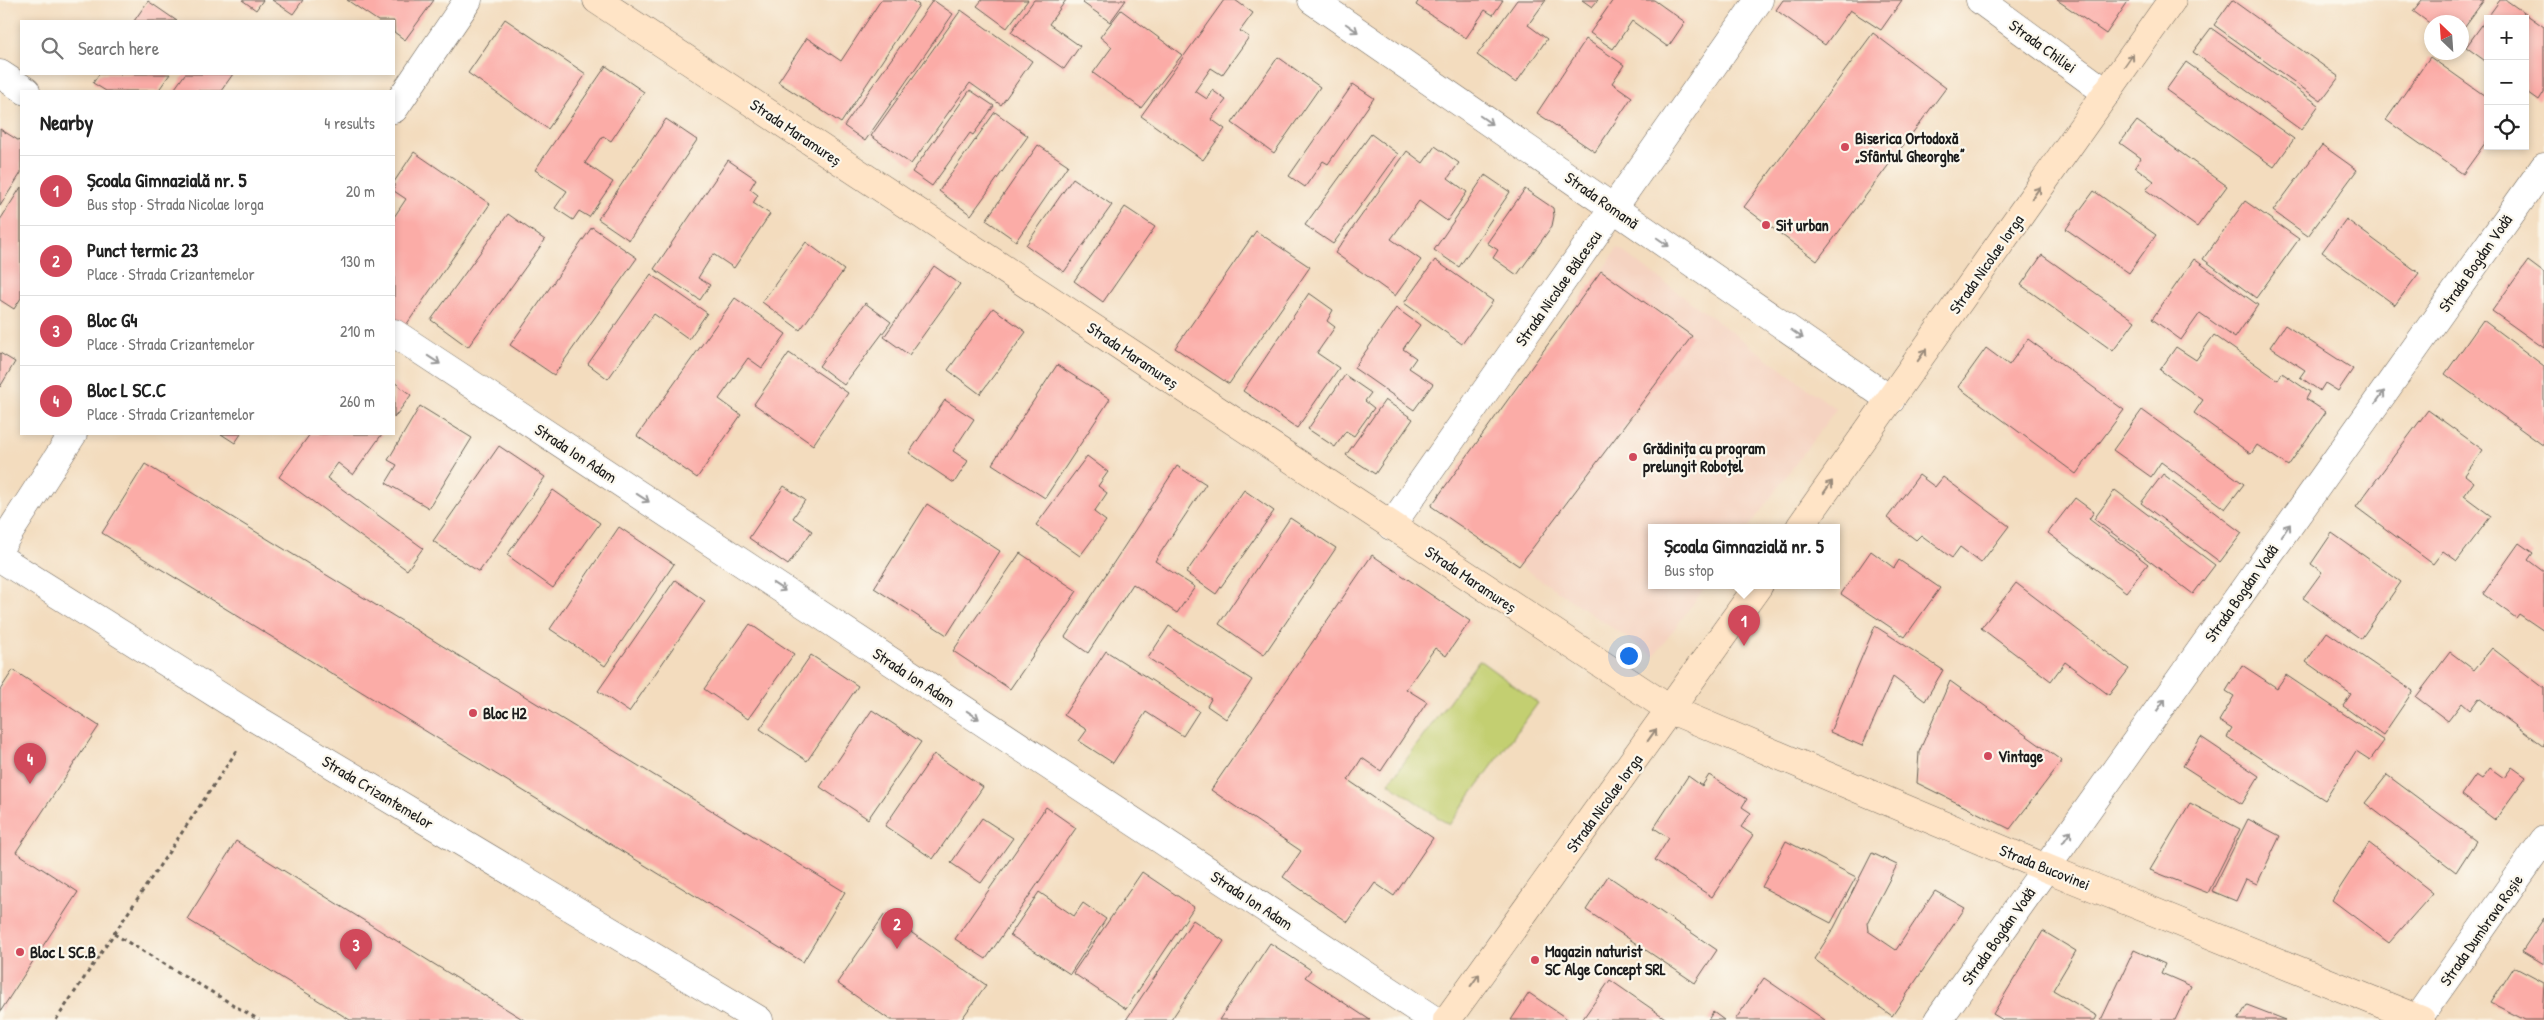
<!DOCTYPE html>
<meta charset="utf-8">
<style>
body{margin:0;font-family:"Patrick Hand",sans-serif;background:#f2f2f2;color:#222}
.controls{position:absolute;right:15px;top:15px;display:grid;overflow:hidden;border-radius:0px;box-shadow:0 2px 8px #0003}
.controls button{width:45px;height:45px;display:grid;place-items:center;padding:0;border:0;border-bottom:1px solid #e0e0e0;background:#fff;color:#222;font:25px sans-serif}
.compass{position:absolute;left:2424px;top:15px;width:45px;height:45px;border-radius:50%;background:#fff;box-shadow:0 2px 8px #0003;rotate:335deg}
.you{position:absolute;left:1628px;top:655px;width:18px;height:18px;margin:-12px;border:4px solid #fff;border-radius:50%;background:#1a73e8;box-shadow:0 0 0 8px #1a73e833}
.badge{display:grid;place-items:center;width:32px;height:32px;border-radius:50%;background:#d1495b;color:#fff;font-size:16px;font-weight:700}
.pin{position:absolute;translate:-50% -41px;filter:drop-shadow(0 1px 2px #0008)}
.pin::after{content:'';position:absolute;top:26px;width:18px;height:15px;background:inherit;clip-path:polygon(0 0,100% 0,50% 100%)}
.popup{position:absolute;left:1648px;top:524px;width:192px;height:65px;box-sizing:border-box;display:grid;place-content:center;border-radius:0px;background:#fff;filter:drop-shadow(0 1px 4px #0005);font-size:16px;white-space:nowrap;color:#767676}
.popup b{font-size:19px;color:#222}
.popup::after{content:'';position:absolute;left:50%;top:100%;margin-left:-10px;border:10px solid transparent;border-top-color:#fff}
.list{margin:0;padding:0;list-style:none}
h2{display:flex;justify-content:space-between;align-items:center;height:65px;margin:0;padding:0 20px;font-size:21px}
h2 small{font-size:16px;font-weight:400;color:#767676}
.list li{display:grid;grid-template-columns:32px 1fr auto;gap:15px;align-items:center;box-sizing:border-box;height:70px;padding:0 20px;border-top:1px solid #e0e0e0}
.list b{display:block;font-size:19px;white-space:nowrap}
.list p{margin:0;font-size:16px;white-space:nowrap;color:#767676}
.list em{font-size:16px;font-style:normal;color:#767676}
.icon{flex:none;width:28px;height:28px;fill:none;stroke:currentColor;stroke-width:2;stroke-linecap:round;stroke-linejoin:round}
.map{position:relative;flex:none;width:2544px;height:1020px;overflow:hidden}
.search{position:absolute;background:#fff;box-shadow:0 2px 8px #0003;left:20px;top:20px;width:375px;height:55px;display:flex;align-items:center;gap:12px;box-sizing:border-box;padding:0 18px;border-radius:0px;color:#767676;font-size:19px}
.panel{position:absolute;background:#fff;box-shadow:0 2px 8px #0003;left:20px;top:90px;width:375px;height:345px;border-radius:0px}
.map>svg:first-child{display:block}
.built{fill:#f5d3c1}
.grass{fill:#c3cf71;stroke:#707646}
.building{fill:#fbaca7}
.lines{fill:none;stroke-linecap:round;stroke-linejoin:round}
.street-casing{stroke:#675f55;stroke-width:29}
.secondary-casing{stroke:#675f55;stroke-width:29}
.path{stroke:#675f55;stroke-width:3;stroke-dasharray:4 4;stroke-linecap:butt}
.street{stroke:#fff;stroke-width:28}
.secondary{stroke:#ffe4c6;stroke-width:28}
.oneway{stroke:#999}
.oneway2{stroke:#998a7a}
.poi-dot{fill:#d1495b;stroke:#fbf7ec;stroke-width:2}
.labels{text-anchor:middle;stroke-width:4.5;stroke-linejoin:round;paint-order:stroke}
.street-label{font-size:16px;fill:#1c1c1c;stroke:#fbf7ec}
.poi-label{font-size:16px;font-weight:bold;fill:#1c1c1c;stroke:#fbf7ec;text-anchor:start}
</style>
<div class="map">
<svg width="2544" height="1020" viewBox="0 0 2544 1020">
<rect width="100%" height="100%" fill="#fbf7ec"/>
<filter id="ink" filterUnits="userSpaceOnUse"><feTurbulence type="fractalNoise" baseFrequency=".02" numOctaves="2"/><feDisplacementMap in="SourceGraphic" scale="10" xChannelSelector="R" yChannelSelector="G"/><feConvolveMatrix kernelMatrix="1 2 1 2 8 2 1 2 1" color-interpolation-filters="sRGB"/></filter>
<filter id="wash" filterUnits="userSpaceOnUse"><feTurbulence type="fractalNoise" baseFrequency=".0096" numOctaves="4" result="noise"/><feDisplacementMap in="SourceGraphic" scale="20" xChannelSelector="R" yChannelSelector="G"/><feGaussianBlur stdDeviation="1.12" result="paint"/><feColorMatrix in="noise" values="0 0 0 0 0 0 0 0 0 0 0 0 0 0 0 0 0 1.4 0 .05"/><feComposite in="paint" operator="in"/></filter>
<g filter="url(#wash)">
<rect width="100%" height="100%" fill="#f3dcbe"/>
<path class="built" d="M1618,248L1836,409L1749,527H1652V585H1707L1654,656L1431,506Z"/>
<path class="grass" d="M1479,660L1538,703L1449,825L1389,783Z"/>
<g id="blocks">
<path class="building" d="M242,0H263L256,10Z
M272,0H303L293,14Z
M347,0H434L405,40L394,32V21H378Z
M881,0H911L919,5L841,123L778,82L807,38L841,61Z
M933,0L953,14L865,141L844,126Z
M982,0H1028L1007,28L977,6Z
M1034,0H1066L1049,24L1080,46L1064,69L1011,32Z
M1086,0H1126L1110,22L1083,3Z
M1224,0H1235L1253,13L1240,31L1249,37L1222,75L1211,68L1195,91L1207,99L1212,90L1226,100L1211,119L1225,129L1203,160L1141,116Z
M1419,0H1503L1493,15L1485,10L1466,38L1416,5Z
M1517,0H1546L1528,25L1547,39L1516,83L1477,55Z
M1582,0H1598L1592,7Z
M1613,0H1654L1685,22L1668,47L1632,21L1613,49L1590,33Z
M1783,0H1902L1881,30L1850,10L1825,45L1776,10Z
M2057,0H2129L2106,34Z
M2232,0L2339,77L2321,101L2214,25Z
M2422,0H2484L2462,30V22H2432V25L2413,11Z
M2500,0H2506L2544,27V92L2539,100L2525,90V19H2488V63L2466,47Z
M148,1L177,21H134Z
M961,10L1032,61L1001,105L970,83L911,164L871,136Z
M1121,10L1182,55L1141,108L1093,73L1112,47L1100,37Z
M505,19L586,74L548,129L468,73Z
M2211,28L2319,105L2301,130L2193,52Z
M1873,33L1946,88L1817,261L1744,207Z
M1586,39L1624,65L1612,83L1632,97L1595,152L1537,113Z
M1278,57L1320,87L1274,153L1232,123Z
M2430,57L2488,98V139L2463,174L2386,120Z
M2186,62L2294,139L2274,167L2166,90Z
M606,66L644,92L611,141L603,136L585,163L613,182L589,217L579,211L573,220L555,208L567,191L535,170Z
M99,74H170L158,91H106L93,83Z
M185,74H233L221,91H173Z
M1353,84L1374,98L1328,164L1323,161L1305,187L1289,176Z
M970,90L994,106L973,135L970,133L932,186L912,172Z
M995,112L1028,136L971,215L939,191Z
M666,119L697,140L629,240L598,219Z
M2137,121L2227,186L2197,227L2146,190L2154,181L2135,167L2141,158L2120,143Z
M0,129L21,142V173L0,206Z
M1371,134L1398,154L1333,244L1305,225Z
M1038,145L1068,165L1016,241L986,220Z
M2322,145L2357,170L2308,236L2273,211Z
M1435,146L1459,163L1448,178L1467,192L1447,221L1419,201L1391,239L1421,260L1395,296L1335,253L1407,151L1423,163Z
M414,152L490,204L402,331L394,325V217L406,199L394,191V182Z
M728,160L756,179L750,189L758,195L753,203L770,214L734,268L713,254L698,278L710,285L700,300L654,269Z
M1485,175L1510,192L1459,267L1434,250Z
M1073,178L1112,205L1064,272L1026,245Z
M21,187V298L14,309L0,300V220Z
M1525,189L1553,208L1554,216L1552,226L1517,275L1493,258L1498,250L1487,243Z
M2094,191L2156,235L2129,273L2066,229Z
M2245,201L2299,239L2256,298L2203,259Z
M1125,207L1155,227L1103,302L1074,281Z
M508,214L545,240L468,347L431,320Z
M2346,219L2419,273L2395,305L2322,252Z
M592,227L637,258L554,375L510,345Z
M1256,231L1310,267L1229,384L1175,348Z
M806,242L844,270L800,330L762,302Z
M2042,255L2135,321L2113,351L2021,285Z
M2194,259L2258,305L2235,338L2200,313L2181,340L2152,319Z
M1435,260L1493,301L1462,344L1404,303Z
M2528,261L2544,273V348L2492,311Z
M934,266L960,284L909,355L884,337Z
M1601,271L1692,336L1519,566L1431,506Z
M651,274L707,313L689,339L654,314L608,379L588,364Z
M1309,293L1333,310L1327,321L1335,327L1317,353L1339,368L1297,428L1243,391Z
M735,298L786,334L762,368L748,358L719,399L741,415L697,478L637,436Z
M865,303L891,322L844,385L819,366Z
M993,308L1026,332L980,394L948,370Z
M1396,308L1420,325L1403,349L1416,358L1409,368L1433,384L1414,410L1354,368Z
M2483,320L2544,366V446L2445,374Z
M2285,325L2353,369L2338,391L2325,383L2320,391L2300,377L2305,370L2270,347Z
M2214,335L2278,380L2282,373L2310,392L2306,399L2326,412L2288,466L2257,445L2251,454L2194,413L2203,400L2160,370L2176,347L2196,360Z
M2028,339L2124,410L2076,474L1958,387L1986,348L2009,365Z
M0,353L15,362L0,387Z
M789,353L848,393L813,445L754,404Z
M1057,365L1110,399L1045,498L992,464Z
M1345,375L1371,393L1365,401L1374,408L1354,436L1346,431L1335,447L1308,429Z
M394,382L411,395L394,418Z
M945,400L974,419L953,451L968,461L954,483L909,453Z
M1385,400L1413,419L1375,474L1346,455Z
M420,406L472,438L429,508L386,483L397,465L388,460Z
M2142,410L2244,484L2225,509L2161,462L2151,477L2113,450Z
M2428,410L2483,450L2465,475L2474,482L2464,496L2491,516L2457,561L2443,551L2433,564L2356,507Z
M221,434H241L235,443Z
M310,434H382L353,475L338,463L327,478L423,548L407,570L279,477Z
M499,446L545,477L479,572L433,541Z
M1087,456L1108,472L1098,486L1107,493L1094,512L1106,521L1080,556L1036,525Z
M145,464L845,892L803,962L102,533Z
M1177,466L1206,484L1155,561L1195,587L1177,613L1133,584L1088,653L1065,637Z
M2163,474L2242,533L2220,562L2141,503Z
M1919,475L1935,487L1943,477L2009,526L1981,563L1960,547L1952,558L1921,535L1916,540L1887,518Z
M784,486L805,500L793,518L812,531L788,565L749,538Z
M553,490L600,523L553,588L507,555Z
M1244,490L1274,511L1216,594L1186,573Z
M2115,490L2215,565L2193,594L2094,519Z
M2075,498L2094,512L2089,519L2148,564L2126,592L2048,533Z
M927,504L1000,551L947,635L874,588Z
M1290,518L1336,548L1264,655L1219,624Z
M619,527L674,564L605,666L550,629Z
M2332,533L2401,582L2361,639L2303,598L2322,572L2311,564Z
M2519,543L2533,553L2528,560L2544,572V631L2519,614L2516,618L2483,594Z
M1871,551L1894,568L1899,560L1940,588L1905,637L1841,594Z
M1020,553L1077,591L1010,689L953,651Z
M1372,555L1470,621L1446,656L1435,648L1406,689L1427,702L1381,771L1362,758L1348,780L1433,838L1394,896L1375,883L1348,922L1283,877L1301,851L1211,790Z
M675,580L705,601L629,712L598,691Z
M2016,583L2129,669L2109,695L2065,662L2051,681L1981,628Z
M750,624L794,654L748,719L704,689Z
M1169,626L1252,680L1226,719L1207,706L1211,699L1148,658Z
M1875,626L1943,670L1925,701L1893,677L1862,746L1830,732Z
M2327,632L2413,691L2383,735L2343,706L2351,694L2306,662Z
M2492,648L2544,688V747L2479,698L2470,710L2462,703L2448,721L2416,697L2450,652L2474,670Z
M1106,651L1199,711L1183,736L1146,712L1113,763L1079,741L1087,730L1064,715Z
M811,655L858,686L807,761L760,729Z
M2242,665L2277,688L2286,675L2384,741L2370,760L2356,751L2325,800L2227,737L2232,729L2219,721L2234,696L2226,691Z
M13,670L99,726L16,852L78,892L0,1012V690Z
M1950,681L2062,761L2010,829L1917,783L1919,752Z
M872,710L921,742L868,819L820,787Z
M2201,737L2259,776L2242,804L2183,766Z
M934,754L983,787L933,859L885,826Z
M2512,767L2526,777L2495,820L2462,795L2476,775L2482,779L2490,768L2504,778Z
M1709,775L1747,799L1742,807L1751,813L1741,827L1753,835L1712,897L1655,860L1669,838L1654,828L1688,776L1702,786Z
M2387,775L2476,841L2456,872L2365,803Z
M2190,803L2240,829L2208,893L2150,870Z
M1046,807L1076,828L986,959L955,939Z
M982,818L1013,838L981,883L951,863Z
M2248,819L2280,836L2257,884L2246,879L2236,901L2212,891Z
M236,841L524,1020H350L187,919Z
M1786,841L1856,877L1831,923L1762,887Z
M2369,843L2433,893L2389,943L2332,900Z
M1872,853L1897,865L1867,923L1868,931L1896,950L1935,891L1965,908L1892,1016L1814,959L1834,928Z
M1142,872L1194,907L1126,1009L1073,973Z
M1608,876L1717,950L1695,983L1586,910Z
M1039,892L1074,916L1083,903L1106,919L1070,974L1010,935Z
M885,914L986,985L961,1020H890L837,983Z
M2544,918V964L2522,951Z
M1193,920L1224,941L1171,1020H1126Z
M2043,931L2076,951L2053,990L2097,1016L2095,1020H2003L1993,1014Z
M1270,943L1311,970L1305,977L1370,1020H1219Z
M2134,950L2165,964L2161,973L2191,986L2175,1020H2101Z
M2514,967L2544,983L2542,1020H2525L2491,1003Z
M1764,978L1825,1020H1735Z
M1610,980L1668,1020H1582Z
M1529,993L1569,1020H1511Z
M2247,1005L2286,1020H2238Z
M1713,1012L1724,1020H1708Z"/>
</g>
</g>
<g filter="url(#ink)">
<use href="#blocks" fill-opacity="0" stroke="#675f55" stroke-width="1"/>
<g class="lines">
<defs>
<path id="street" d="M1312,0L1891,400
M1980,0L2107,93
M0,74L26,91
M394,109L468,0
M394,333L1434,1020
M1391,526L1759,0
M0,547L73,434
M0,558L258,720L759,1020
M1938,1020L2544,167
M2417,1020L2544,840"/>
<path id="secondary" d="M597,0L1671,710L2046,868L2421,1020
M1800,527L2172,0
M1447,1020L1759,585"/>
</defs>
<use href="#street" class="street-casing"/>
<use href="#secondary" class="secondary-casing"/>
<path class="path" d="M114,934L259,1020
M56,1020L238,749"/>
<use href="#street" class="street"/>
<use href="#secondary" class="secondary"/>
</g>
<defs><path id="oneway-shaft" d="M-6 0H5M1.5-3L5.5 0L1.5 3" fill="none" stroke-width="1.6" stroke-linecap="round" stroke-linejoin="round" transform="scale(1.25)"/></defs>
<g class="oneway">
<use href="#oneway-shaft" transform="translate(1352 28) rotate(35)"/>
<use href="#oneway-shaft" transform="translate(1486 120) rotate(35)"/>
<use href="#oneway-shaft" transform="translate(1663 242) rotate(35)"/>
<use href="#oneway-shaft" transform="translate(1797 334) rotate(35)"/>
<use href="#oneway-shaft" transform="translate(434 360) rotate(33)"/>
<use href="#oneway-shaft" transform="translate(2380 397) rotate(-55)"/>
<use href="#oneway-shaft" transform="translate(643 498) rotate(33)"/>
<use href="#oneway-shaft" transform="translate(2286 530) rotate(-55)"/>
<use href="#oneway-shaft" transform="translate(779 587) rotate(33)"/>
<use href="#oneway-shaft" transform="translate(2161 705) rotate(-55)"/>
<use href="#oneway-shaft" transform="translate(973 715) rotate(33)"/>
<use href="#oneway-shaft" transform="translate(2067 837) rotate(-55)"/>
</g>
<g class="oneway2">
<use href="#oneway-shaft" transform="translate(2129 60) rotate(-55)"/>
<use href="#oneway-shaft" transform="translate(2036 193) rotate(-55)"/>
<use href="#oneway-shaft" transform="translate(1922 355) rotate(-55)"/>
<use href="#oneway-shaft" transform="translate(1828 487) rotate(-55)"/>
<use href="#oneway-shaft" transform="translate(1652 735) rotate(-54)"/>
<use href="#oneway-shaft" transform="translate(1475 980) rotate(-54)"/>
</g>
</g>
<g class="poi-dot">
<circle cx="1845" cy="147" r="5"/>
<circle cx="1766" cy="225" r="5"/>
<circle cx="1633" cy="457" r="5"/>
<circle cx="473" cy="713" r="5"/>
<circle cx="1988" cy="756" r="5"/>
<circle cx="20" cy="952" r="5"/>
<circle cx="1535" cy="960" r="5"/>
</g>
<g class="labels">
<g class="street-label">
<text transform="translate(2043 46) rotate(36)" y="6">Strada Chiliei</text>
<text transform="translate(796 132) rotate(34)" y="6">Strada Maramureș</text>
<text transform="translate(1602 200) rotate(35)" y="6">Strada Romană</text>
<text transform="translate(2475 263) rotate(-55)" y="6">Strada Bogdan Vodă</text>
<text transform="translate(1986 264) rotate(-55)" y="6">Strada Nicolae Iorga</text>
<text transform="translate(1558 288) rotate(-55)" y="6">Strada Nicolae Bălcescu</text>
<text transform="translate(1133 355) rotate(34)" y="6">Strada Maramureș</text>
<text transform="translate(576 453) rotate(33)" y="6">Strada Ion Adam</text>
<text transform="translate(1471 579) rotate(34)" y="6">Strada Maramureș</text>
<text transform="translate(2241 593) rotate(-55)" y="6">Strada Bogdan Vodă</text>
<text transform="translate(914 677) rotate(33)" y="6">Strada Ion Adam</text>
<text transform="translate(378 792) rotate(31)" y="6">Strada Crizantemelor</text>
<text transform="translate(1604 803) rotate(-54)" y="6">Strada Nicolae Iorga</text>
<text transform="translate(2045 867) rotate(22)" y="6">Strada Bucovinei</text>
<text transform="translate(1252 900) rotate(33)" y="6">Strada Ion Adam</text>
<text transform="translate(2481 930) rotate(-55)" y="6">Strada Dumbrava Roșie</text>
<text transform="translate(1998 936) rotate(-55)" y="6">Strada Bogdan Vodă</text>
</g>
<g class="poi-label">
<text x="1855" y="144">Biserica Ortodoxă<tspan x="1855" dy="18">„Sfântul Gheorghe”</tspan></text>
<text x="1776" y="231">Sit urban</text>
<text x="1643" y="454">Grădinița cu program<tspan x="1643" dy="18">prelungit Roboțel</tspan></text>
<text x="483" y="719">Bloc H2</text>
<text x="1998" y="762">Vintage</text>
<text x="1545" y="957">Magazin naturist<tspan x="1545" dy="18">SC Alge Concept SRL</tspan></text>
<text x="30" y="958">Bloc L SC.B</text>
</g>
</g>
</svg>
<div class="controls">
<button>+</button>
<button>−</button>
<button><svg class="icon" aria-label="locate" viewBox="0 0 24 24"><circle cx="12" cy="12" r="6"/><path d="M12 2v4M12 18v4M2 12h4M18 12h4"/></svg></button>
</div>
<svg class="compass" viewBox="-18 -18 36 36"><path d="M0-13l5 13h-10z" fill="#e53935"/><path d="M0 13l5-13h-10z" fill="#767676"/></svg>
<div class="you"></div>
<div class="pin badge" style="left:1744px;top:646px">1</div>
<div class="popup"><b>Școala Gimnazială nr. 5</b>Bus stop</div>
<div class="pin badge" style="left:897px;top:949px">2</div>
<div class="pin badge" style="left:356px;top:970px">3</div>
<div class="pin badge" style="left:30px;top:784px">4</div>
<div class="search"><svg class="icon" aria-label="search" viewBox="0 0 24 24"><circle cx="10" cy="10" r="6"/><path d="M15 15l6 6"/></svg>Search here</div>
<section class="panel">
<h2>Nearby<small>4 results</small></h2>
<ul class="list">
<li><span class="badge">1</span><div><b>Școala Gimnazială nr. 5</b><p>Bus stop · Strada Nicolae Iorga</p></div><em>20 m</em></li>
<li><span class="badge">2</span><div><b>Punct termic 23</b><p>Place · Strada Crizantemelor</p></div><em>130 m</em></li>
<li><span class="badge">3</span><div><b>Bloc G4</b><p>Place · Strada Crizantemelor</p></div><em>210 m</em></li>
<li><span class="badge">4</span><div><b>Bloc L SC.C</b><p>Place · Strada Crizantemelor</p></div><em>260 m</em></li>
</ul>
</section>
</div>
